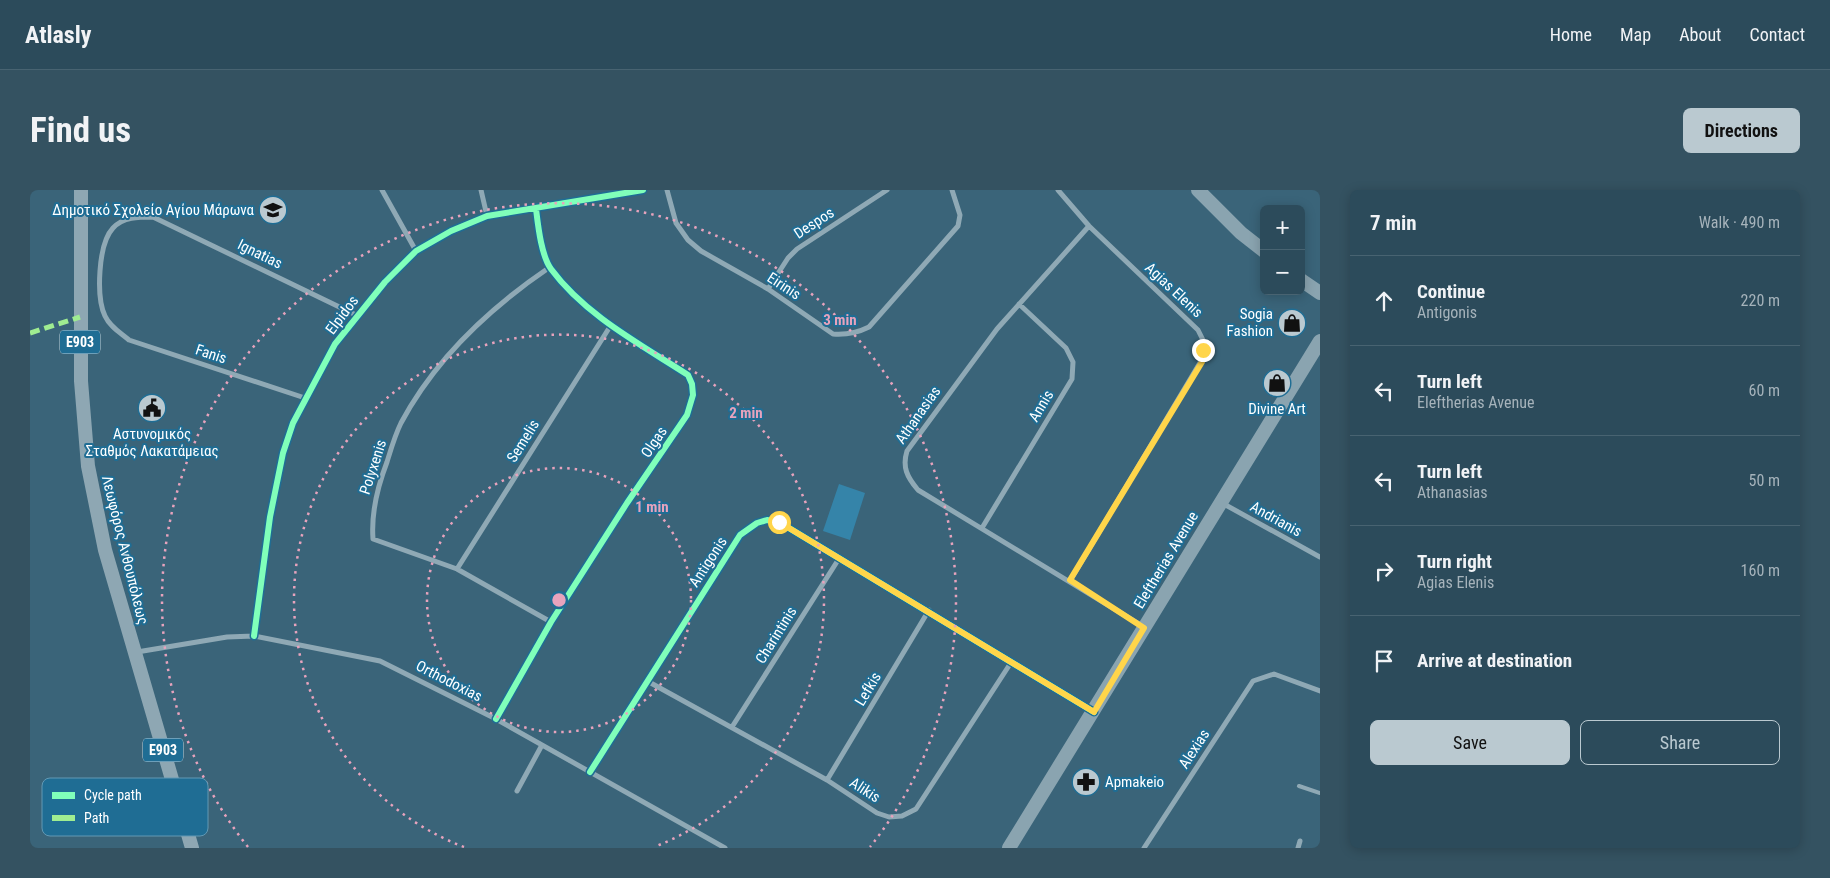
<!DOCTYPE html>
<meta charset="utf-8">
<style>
body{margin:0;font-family:"Roboto Condensed",sans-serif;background:#345261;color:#f1f3f6}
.controls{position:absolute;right:15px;top:15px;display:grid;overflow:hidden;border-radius:8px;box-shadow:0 2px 12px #0003}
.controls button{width:45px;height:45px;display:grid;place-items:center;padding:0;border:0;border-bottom:1px solid #486371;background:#2c4b5b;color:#f1f3f6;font:25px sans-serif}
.stop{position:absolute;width:15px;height:15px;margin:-11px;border:4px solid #ffd54a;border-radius:50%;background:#fff}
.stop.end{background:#ffd54a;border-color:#fff;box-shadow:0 1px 5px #0008}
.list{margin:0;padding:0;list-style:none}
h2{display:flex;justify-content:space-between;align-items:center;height:65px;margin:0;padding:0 20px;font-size:21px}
h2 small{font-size:16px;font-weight:400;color:#a6b3bb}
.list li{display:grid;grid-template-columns:32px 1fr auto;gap:15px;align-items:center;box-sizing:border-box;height:90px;padding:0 20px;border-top:1px solid #486371}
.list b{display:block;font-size:19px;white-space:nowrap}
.list p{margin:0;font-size:16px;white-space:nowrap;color:#a6b3bb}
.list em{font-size:16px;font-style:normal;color:#a6b3bb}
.actions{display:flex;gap:10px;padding:15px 20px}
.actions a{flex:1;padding:11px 0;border:1px solid #bac9d0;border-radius:8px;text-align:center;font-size:18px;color:#bac9d0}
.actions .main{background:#bac9d0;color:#111}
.icon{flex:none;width:28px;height:28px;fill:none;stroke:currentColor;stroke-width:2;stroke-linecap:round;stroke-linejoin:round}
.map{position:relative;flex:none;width:1290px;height:658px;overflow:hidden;border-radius:8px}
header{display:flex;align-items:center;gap:30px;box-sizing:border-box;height:70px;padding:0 25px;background:#2c4b5b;border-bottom:1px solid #486371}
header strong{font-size:24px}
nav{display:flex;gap:28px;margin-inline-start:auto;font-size:18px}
.intro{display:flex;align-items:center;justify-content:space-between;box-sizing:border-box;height:120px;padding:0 30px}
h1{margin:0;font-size:35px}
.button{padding:12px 22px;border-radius:8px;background:#bac9d0;color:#111;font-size:18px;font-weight:700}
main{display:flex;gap:30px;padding:0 30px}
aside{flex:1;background:#2c4b5b;border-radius:8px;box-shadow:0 2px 12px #0003}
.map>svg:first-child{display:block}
.green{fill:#3584a9}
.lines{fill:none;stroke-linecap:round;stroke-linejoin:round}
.service{stroke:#8fa9b5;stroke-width:4}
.minor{stroke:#8fa9b5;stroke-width:5}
.secondary{stroke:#8aa4b0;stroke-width:14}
.primary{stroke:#8ea7b3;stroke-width:14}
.quiet{stroke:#9fed91;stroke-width:5;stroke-dasharray:10 5;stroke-linecap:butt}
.cycleway-casing{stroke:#1f6d94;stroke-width:9}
.cycleway{stroke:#80ffba;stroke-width:6}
.route{stroke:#ffd54a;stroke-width:6}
.ring{fill:none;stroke:#e7a3bd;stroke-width:2.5;stroke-dasharray:2.5 5}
.labels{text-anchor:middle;stroke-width:4;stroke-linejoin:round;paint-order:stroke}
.shield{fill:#1f6d94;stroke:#bcd3df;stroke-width:1}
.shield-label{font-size:14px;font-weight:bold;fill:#fff}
.poi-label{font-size:15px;fill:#fff;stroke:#1f6d94;text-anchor:end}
.street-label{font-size:15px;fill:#fff;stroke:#1f6d94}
.key{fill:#1f6d94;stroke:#6299b4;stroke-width:1}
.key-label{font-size:14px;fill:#fff}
.centre{fill:#e7a3bd;stroke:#1f6d94;stroke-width:2.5}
.ring-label{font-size:15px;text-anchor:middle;font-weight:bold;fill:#e7a3bd;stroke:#1f6d94;stroke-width:4;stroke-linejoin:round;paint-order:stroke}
</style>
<header>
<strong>Atlasly</strong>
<nav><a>Home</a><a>Map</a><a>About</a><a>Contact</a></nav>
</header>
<div class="intro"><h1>Find us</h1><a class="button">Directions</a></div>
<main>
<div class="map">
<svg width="1290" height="658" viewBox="0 0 1290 658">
<rect width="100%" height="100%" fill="#3a6479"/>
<path class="green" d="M809,294L835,303L820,350L793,341Z"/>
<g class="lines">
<path class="service" d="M1269,596L1290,603"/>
<path class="minor" d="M352,0L386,61
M451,0L457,26
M637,0L646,33L658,50L671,61L738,99L803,144C816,145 827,143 839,137L928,36L930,25L922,0
M1028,0L1059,36L1168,140L1173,150L1171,171L1040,391
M1059,36L967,139L877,261C872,277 877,287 888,300L1114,437
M520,77C461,117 405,169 371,233C365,245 361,259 357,272C347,298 341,322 343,349L427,379L521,432
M738,99L758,68L767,59L857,0
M275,208L99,150C91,143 80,137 75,126C66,107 68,54 83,38C93,27 109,27 123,27L326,125
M1192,313L1290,367
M952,338L1042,189L1043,172L1036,158L989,114
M427,379L581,135
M224,446L240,327L253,263L263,233L305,154L355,92L386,61L421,41L457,26L613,0
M107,462L197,447L224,446L350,471L466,529L695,658
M619,492L797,590L847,623L859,627L872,626L886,619L982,471
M466,529L521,432L597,313L657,225L663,205L662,194L658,185C610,154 555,125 521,79C511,65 508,35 506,19
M702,537L810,367
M560,582L710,345L727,333L737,330L749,332L1062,520
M797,590L899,420
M487,601L512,555
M1114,658L1223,491L1244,484L1290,501
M1268,658L1270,651"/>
<path class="secondary" d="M1168,0L1211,43L1234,61
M1271,90L1290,103
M979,658L1290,151"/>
<path class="primary" d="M51,0V191L58,276L75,360L162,658"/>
<path class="quiet" d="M0,143L50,127"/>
<defs>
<path id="cycleway" d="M224,446L240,327L253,263L263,233L305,154L355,92L386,61L421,41L457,26L613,0
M466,529L521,432L597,313L657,225L663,205L662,194L658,185C610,154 555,125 521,79C511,65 508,35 506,19
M560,582L710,345L727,333L737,330L749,332L1064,522"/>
</defs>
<use href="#cycleway" class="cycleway-casing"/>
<use href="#cycleway" class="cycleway"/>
</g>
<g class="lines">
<path class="route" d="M749,332L1064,522L1114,438L1040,390L1172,172L1173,160"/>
</g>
<g class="ring">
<circle cx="529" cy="410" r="132"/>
<path d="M434 657A265 265 0 1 1 624 657"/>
<path d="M218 657A397 397 0 1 1 840 657"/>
</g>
<defs>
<symbol id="school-disc" viewBox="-11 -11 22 22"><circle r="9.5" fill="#bac9d0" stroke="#1f6d94"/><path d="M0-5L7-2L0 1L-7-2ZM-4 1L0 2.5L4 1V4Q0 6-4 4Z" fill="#111"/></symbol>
<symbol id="shop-disc" viewBox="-11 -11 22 22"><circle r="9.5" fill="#bac9d0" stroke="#1f6d94"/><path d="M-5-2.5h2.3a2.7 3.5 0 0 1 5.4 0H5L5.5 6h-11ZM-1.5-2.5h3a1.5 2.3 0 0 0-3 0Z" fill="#111"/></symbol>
<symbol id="civic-disc" viewBox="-11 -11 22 22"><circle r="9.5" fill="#bac9d0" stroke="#1f6d94"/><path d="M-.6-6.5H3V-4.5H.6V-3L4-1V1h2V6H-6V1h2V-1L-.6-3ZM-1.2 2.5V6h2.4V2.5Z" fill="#111"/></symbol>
<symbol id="pharmacy-disc" viewBox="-11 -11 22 22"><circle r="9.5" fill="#bac9d0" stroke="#1f6d94"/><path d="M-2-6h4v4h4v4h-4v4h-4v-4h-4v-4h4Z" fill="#111"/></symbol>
</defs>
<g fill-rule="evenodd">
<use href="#school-disc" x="227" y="4" width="32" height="32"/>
<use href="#shop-disc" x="1246" y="117" width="32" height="32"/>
<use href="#shop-disc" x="1231" y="177" width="32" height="32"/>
<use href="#civic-disc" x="106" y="202" width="32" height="32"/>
<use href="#pharmacy-disc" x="1040" y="576" width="32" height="32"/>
</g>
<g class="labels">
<g class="shield">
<rect x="30" y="140.5" width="40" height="23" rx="4"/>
<rect x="113" y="548.5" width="40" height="23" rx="4"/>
</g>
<g class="shield-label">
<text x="50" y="157">E903</text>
<text x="133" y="565">E903</text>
</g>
<g class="poi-label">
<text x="224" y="25">Δημοτικό Σχολείο Αγίου Μάρωνα</text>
<text x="1243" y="129">Sogia<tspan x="1243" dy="17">Fashion</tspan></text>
<text x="1247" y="224" text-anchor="middle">Divine Art</text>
<text x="122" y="249" text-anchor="middle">Αστυνομικός<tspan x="122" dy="17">Σταθμός Λακατάμειας</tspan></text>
<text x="1075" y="597" text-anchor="start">Apmakeio</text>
</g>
<g class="street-label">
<text transform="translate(784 33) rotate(-33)" y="5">Despos</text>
<text transform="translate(230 64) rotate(26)" y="5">Ignatias</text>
<text transform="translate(754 96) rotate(33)" y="5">Eirinis</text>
<text transform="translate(1144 100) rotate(43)" y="5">Agias Elenis</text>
<text transform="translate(312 125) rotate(-53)" y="5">Elpidos</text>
<text transform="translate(181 164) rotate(18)" y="5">Fanis</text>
<text transform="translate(1011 216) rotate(-59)" y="5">Annis</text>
<text transform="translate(888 225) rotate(-55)" y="5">Athanasias</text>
<text transform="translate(493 251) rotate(-58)" y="5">Semelis</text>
<text transform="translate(624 252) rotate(-56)" y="5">Olgas</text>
<text transform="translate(343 277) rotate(-72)" y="5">Polyxenis</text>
<text transform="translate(1246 329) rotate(29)" y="5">Andrianis</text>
<text transform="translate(95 360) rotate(76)" y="5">Λεωφόρος Ανθουπόλεως</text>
<text transform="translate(1136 370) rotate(-59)" y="5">Eleftherias Avenue</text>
<text transform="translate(678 372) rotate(-57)" y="5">Antigonis</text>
<text transform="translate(746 445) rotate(-58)" y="5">Charintinis</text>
<text transform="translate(419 491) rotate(27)" y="5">Orthodoxias</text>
<text transform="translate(838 499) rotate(-59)" y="5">Lefkis</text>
<text transform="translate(1164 559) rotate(-57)" y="5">Alexias</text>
<text transform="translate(835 600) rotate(33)" y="5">Alikis</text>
</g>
</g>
<rect x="12" y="588" width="166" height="58" rx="8" class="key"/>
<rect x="22" y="602" width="23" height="7" fill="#80ffba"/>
<rect x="22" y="625" width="23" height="6" fill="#9fed91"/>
<g class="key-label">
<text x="54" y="610">Cycle path</text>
<text x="54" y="633">Path</text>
</g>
<circle cx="529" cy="410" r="8" class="centre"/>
<g class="ring-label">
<text x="810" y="135">3 min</text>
<text x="716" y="228">2 min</text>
<text x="622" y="322">1 min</text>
</g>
</svg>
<div class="controls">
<button>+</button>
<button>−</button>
</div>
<div class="stop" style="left:749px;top:332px"></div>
<div class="stop end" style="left:1173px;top:160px"></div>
</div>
<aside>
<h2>7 min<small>Walk · 490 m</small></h2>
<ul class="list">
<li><svg class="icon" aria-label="ahead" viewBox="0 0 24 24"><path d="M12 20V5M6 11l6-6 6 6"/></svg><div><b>Continue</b><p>Antigonis</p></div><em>220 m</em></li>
<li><svg class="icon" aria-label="left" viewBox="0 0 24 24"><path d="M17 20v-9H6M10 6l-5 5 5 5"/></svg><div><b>Turn left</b><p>Eleftherias Avenue</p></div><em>60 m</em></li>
<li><svg class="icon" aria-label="left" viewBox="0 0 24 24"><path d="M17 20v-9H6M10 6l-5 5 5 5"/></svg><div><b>Turn left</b><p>Athanasias</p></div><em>50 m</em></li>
<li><svg class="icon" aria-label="right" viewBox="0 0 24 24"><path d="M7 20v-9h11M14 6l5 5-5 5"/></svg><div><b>Turn right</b><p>Agias Elenis</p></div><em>160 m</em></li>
<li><svg class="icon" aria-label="arrive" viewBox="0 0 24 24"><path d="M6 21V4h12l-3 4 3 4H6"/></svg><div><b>Arrive at destination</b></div></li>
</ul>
<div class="actions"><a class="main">Save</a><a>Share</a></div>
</aside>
</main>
